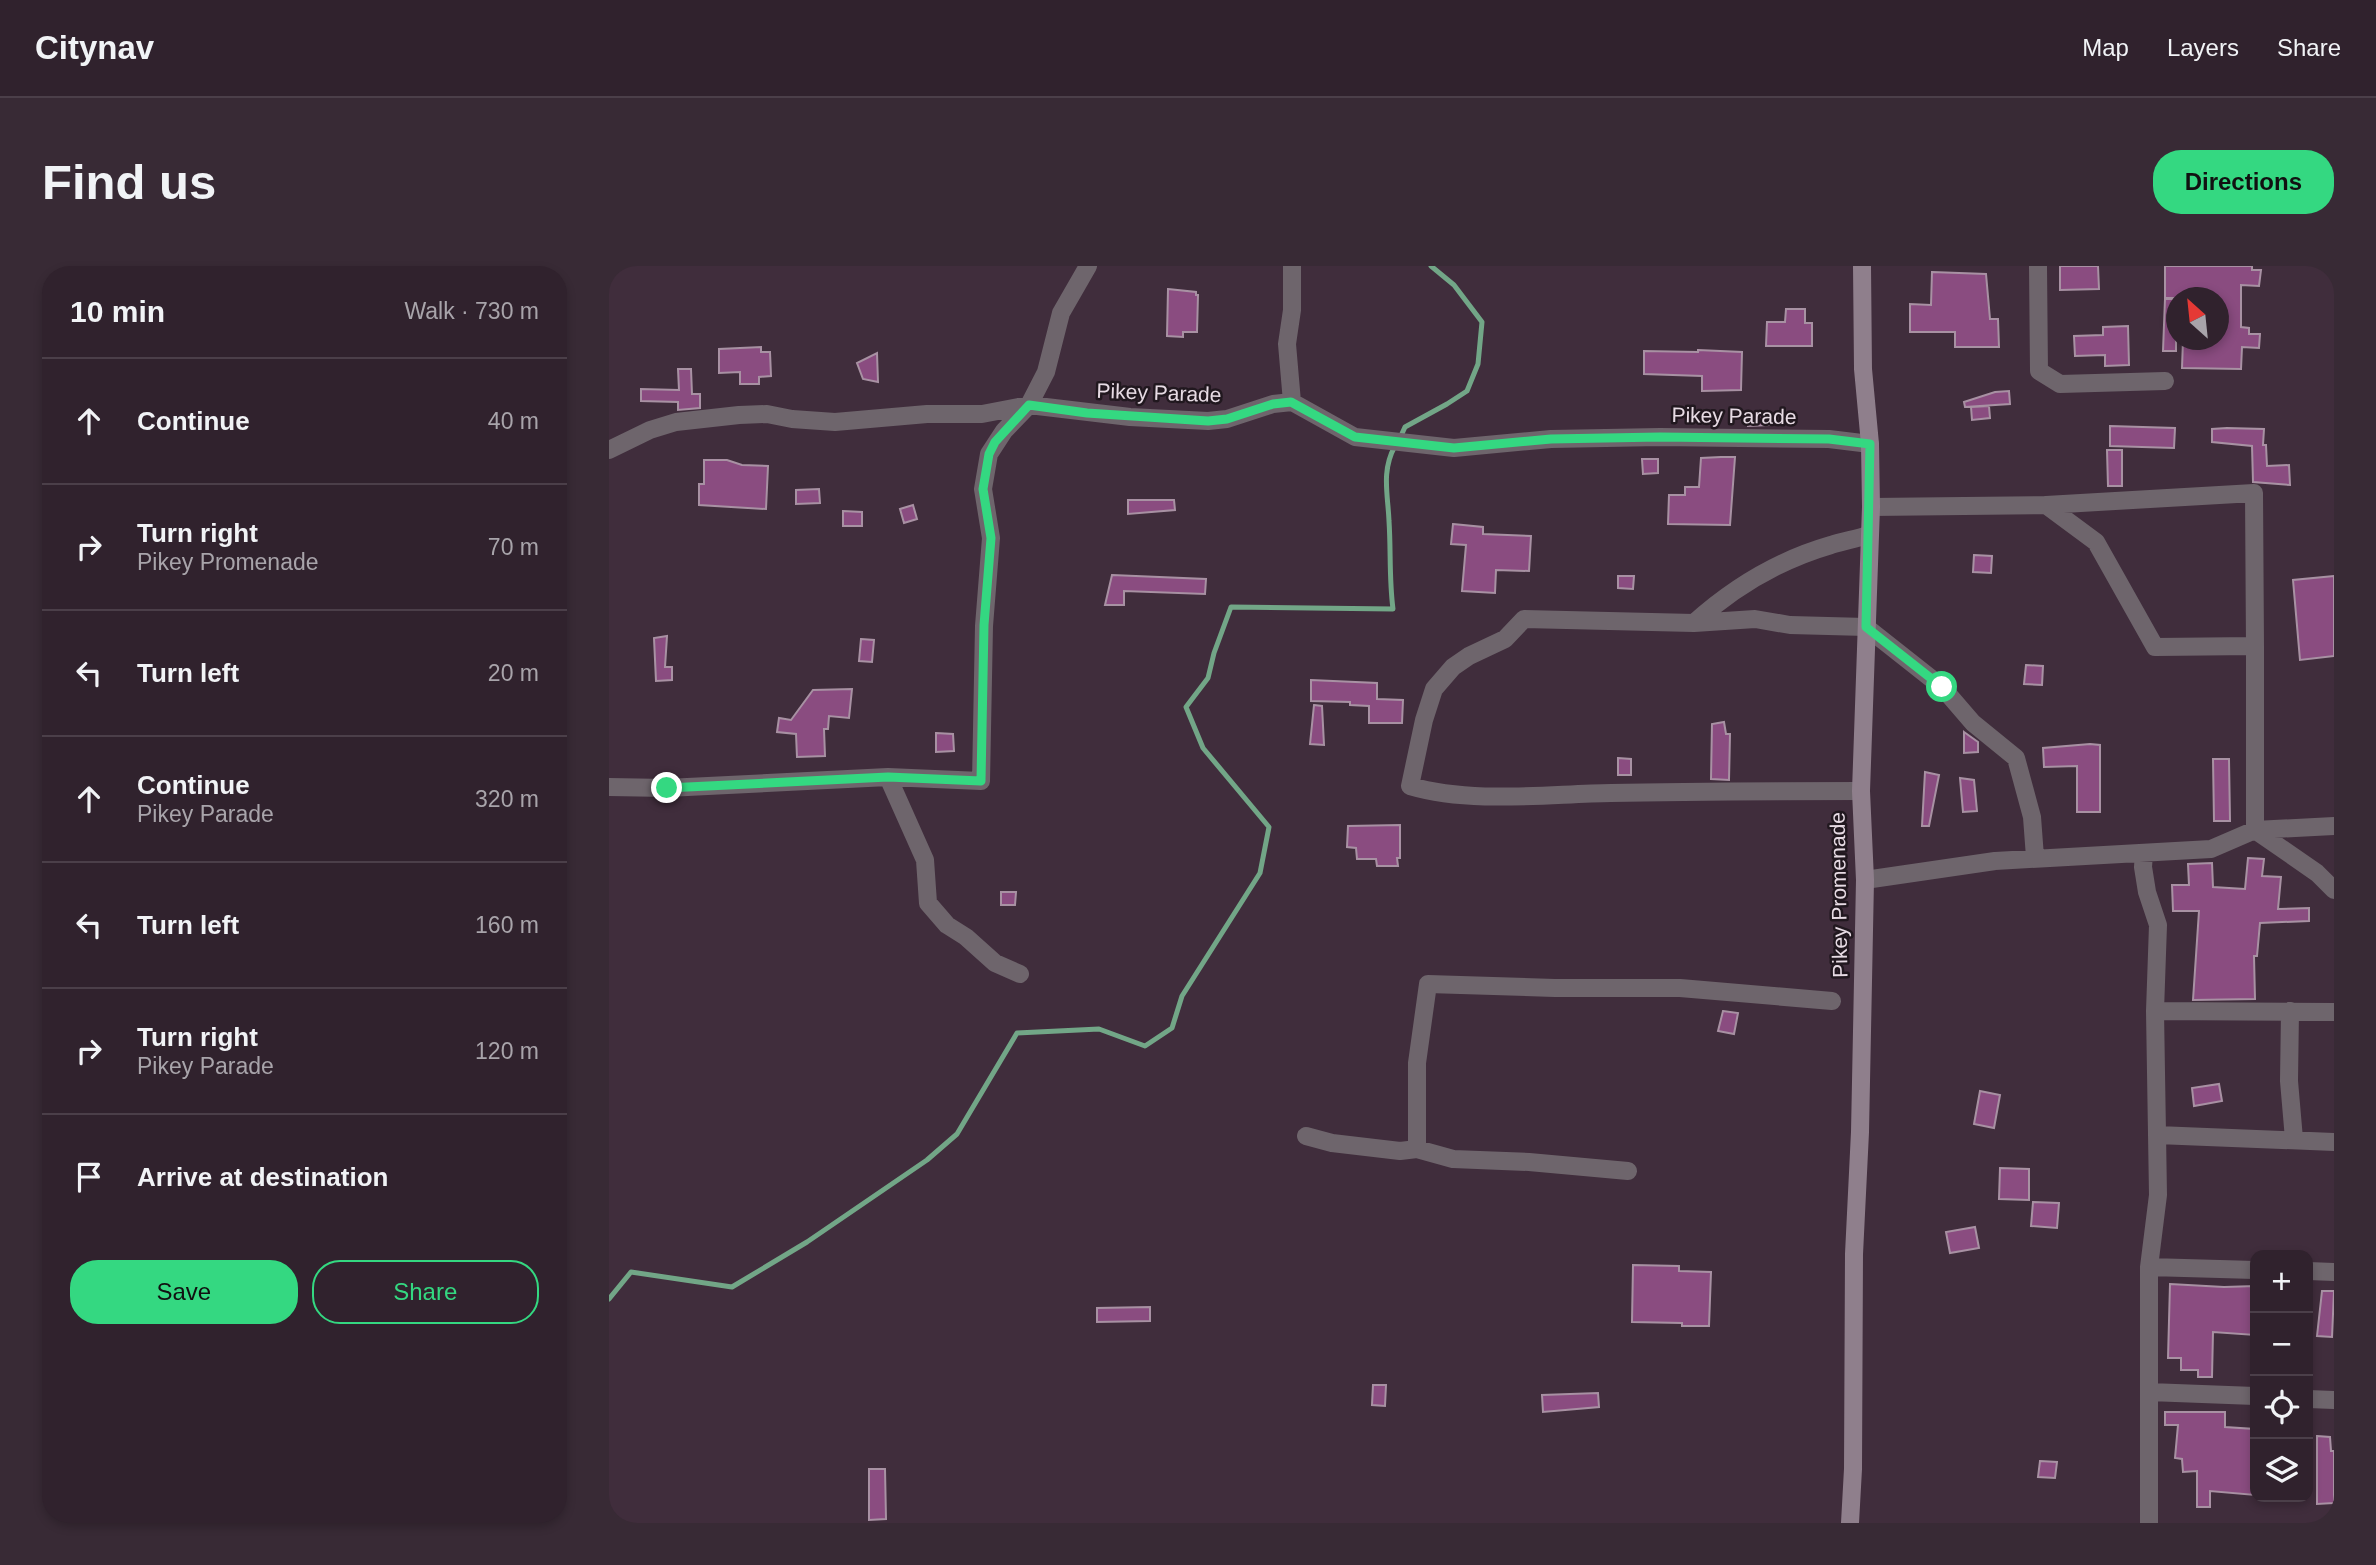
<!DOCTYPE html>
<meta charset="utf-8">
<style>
body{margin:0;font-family:Arial,sans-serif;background:#382a35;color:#f1f3f6}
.controls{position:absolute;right:21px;bottom:21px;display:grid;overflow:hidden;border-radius:14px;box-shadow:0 4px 10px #0003}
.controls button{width:63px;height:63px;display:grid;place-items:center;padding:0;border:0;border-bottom:2px solid #4b3f49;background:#30222d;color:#f1f3f6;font:35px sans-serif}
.compass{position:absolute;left:1557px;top:21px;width:63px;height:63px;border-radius:50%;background:#30222d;box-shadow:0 4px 10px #0003;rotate:333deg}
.stop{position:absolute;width:21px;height:21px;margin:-16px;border:5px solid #34d881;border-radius:50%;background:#fff}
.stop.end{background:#34d881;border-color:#fff;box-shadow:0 2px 7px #0008}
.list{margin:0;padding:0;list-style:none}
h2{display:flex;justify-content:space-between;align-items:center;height:91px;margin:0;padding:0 28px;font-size:30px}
h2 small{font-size:23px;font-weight:400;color:#a8a4aa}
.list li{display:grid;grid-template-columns:46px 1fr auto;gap:21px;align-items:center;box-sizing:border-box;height:126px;padding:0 28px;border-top:2px solid #4b3f49}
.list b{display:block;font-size:26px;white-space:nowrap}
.list p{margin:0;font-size:23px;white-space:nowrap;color:#a8a4aa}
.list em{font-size:23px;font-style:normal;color:#a8a4aa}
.actions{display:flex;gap:14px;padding:21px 28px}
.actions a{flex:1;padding:16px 0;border:2px solid #34d881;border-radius:28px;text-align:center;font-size:24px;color:#34d881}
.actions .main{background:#34d881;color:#111}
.icon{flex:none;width:38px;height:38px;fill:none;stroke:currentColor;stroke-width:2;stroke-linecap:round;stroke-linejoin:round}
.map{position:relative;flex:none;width:1725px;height:1257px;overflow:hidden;border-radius:28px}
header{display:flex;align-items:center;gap:42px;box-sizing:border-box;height:98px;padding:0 35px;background:#30222d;border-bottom:2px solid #4b3f49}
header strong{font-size:33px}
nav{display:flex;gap:38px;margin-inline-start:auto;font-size:24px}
.intro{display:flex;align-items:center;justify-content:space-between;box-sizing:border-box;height:168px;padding:0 42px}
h1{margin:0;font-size:49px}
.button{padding:18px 32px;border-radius:28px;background:#34d881;color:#111;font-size:24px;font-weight:700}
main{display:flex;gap:42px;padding:0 42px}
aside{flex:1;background:#30222d;border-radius:28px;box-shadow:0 4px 10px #0003}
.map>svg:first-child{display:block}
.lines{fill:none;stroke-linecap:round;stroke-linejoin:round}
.stream{stroke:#72a687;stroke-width:5}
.building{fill:#8a4c80;stroke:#a891a3;stroke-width:2}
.street{stroke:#6e656c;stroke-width:18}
.secondary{stroke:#8f7f8c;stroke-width:18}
.route{stroke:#34d881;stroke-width:9}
.labels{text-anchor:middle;stroke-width:5;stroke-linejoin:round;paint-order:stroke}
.street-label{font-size:21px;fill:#e7dbe4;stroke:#21181f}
</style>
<header>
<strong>Citynav</strong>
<nav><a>Map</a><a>Layers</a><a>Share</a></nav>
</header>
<div class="intro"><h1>Find us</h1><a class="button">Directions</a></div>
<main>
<aside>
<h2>10 min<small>Walk · 730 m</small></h2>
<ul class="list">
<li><svg class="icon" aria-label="ahead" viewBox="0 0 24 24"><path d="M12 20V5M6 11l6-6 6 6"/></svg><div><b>Continue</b></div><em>40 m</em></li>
<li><svg class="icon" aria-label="right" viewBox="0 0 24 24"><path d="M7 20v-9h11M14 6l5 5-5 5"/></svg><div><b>Turn right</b><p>Pikey Promenade</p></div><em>70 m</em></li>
<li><svg class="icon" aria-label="left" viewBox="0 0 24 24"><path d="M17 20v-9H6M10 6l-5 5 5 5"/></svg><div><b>Turn left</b></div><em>20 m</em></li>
<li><svg class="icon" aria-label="ahead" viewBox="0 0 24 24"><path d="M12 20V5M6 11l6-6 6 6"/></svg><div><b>Continue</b><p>Pikey Parade</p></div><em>320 m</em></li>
<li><svg class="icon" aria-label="left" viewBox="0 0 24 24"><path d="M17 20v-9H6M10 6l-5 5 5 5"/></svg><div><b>Turn left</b></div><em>160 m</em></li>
<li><svg class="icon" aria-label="right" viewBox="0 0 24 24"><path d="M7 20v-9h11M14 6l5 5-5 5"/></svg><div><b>Turn right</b><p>Pikey Parade</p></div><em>120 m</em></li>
<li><svg class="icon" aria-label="arrive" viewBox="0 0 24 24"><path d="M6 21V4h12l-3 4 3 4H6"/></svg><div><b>Arrive at destination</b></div></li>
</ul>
<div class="actions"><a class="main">Save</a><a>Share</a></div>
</aside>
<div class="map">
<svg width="1725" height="1257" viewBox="0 0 1725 1257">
<rect width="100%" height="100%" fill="#402d3c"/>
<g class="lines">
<path class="stream" d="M791,172L796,161L838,138L858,125L869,98L873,56L845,19L822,0
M0,1033L22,1006L123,1021L198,976L318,894L348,868L408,767L490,763L536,780L563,762L573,730L651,607L660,561L594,482L577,441L599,412L605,387L622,341L784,343C780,313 782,285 780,255C779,229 772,205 786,180"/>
</g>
<path class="building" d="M1451,0H1489L1490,23L1451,24Z
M1556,0H1643V4H1652L1650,20L1632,19V61L1640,62V68H1651L1650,82L1633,81L1632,103L1573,102L1574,74H1609V32H1556Z
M1323,6L1377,8L1381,53H1389L1390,81H1346V66H1301V38L1322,39Z
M559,23L587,26V29H589L588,66H574V71L558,70Z
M1556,33H1567V85H1554Z
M1177,43H1196V57H1203V80H1157L1158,56H1176Z
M1519,60L1520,99L1496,100V89L1466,90L1465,70L1494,69V61Z
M152,81V86H161L162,110L150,111V118H131V106L110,107V83Z
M1089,84L1133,86L1132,124L1093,125V110L1035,108V85L1089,86Z
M268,87L269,116L254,113L248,97Z
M69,103H82L83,128H91V142L69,144V136L32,135V123L70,124Z
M1400,125L1401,138L1356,141L1355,136L1386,126Z
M1380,140L1381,152L1363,154L1362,141Z
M1160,146V159L1139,160L1138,147Z
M1501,160L1566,162L1565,182L1501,180Z
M1618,162L1655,163L1654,179H1657L1658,200L1680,199L1681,219L1644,216L1643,180L1603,176V163Z
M1498,184H1513V220H1499Z
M1112,191H1126L1121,259L1059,258L1060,229H1076V221H1090L1092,192Z
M1033,193H1049V207L1034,208Z
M95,194H118L133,199L159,200L157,243L90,239V218H95Z
M210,223L211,237L187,238V224Z
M519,234H565L566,244L519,248Z
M304,239L308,253L295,257L291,243Z
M234,245L253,246V260H234Z
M844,258L874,261V268L922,270L920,305L887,304L886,327L853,325L857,279L842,278Z
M1365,289L1383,290L1382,307L1364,306Z
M503,309L597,313L596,328L515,325V339H496Z
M1009,310H1025L1024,323L1009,322Z
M1725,310V390L1691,394L1684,314Z
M58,370L56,401H63V414L47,415L45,372Z
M252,373L265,374L263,396L250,395Z
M1417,399L1434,400L1433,419L1415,418Z
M702,414L768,417V433L794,434L793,457H760V440L741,439V436L702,435Z
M243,423L240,452L220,450L219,463H215L216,490L188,491L187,468L168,466L170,452L182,454L204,424Z
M705,439L713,440L715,479L701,478Z
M1115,456L1117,468H1121L1120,514L1102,513L1103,458Z
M1355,466L1369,476V486L1355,487Z
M327,467L344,468L345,485L327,486Z
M1481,478L1491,479V546H1468V500L1435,501L1434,482Z
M1009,492L1022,493V509H1009Z
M1604,493H1620L1621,555H1605Z
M1316,506L1330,509L1320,560H1313Z
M1351,512L1365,514L1368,545L1354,546Z
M791,559V592H788L789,600H768L767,593H748L747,582L738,581L739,560Z
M1639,592L1655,593L1653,610L1672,611L1669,643L1700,642V655L1651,657L1648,690H1645L1646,733L1584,734L1590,645H1564L1563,619H1580L1579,598L1603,597L1604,621L1636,623Z
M392,626H407L406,639H392Z
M1114,745L1129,747L1125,768L1109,765Z
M1610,818L1613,835L1585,840L1583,822Z
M1371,825L1391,829L1385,862L1365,858Z
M1391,902L1420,903V934L1390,933Z
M1424,936L1450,937L1448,962L1422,960Z
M1366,961L1370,982L1341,987L1337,966Z
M1024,999L1070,1000V1005L1102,1006L1100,1060H1073V1057L1023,1056Z
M1561,1018L1615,1021L1646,1020V1069L1604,1066L1603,1111H1589V1104H1572V1092H1559Z
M1713,1025H1725L1723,1071L1708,1070Z
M541,1041V1055L488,1056V1042Z
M764,1119H777L776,1140L763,1139Z
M989,1127L990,1141L934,1146L933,1129Z
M1556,1146H1616V1161L1646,1163V1229L1601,1225V1241H1588V1205L1574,1206L1573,1193L1566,1192L1569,1159H1556Z
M1708,1170L1721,1171L1722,1185H1725V1237L1708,1238Z
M1431,1195L1448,1196L1446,1212L1429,1211Z
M260,1203H276L277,1253L260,1254Z"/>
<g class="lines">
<path class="street" d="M1429,0L1430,105L1451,118L1556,115
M683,136L678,78L683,44V0
M0,184L41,164L67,156L130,149L158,148L183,153L226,156L318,148H373L420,139L521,151L599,155L618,153L664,138L683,136L746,171L845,182L942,173L1051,171L1220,173L1261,178
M1437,239L1487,276L1546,381L1646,380V564L1708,607L1725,624
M1262,241L1437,239L1645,227L1646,380
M1085,357L1146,353L1181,359L1257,361L1333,421L1364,457L1407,492L1423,551L1426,591
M279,511L316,594L319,637L338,659L357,671L386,697L411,708
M0,521L58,522L279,511L372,515L375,360L382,272L374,223L380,188L395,165L420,139L437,106L452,47L479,0
M1252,525C1168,525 1085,525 1002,527C937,528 863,538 801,520L815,454L825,423L844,401L860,390L896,373L915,353L1085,357C1125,321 1170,294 1222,279C1234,275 1247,273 1259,269
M1535,587L1534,601L1538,626L1549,659L1546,745L1549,929L1540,1001V1257
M1256,614L1386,595L1602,583L1646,564L1725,560
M1546,745L1725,746
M1681,745L1680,815L1685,873
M1548,869L1725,876
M697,870L723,877L791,885L808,883L844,893L920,896L1019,905
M808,883V797L819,718L946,722H1071L1223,735
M1540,1001L1646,1004
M1699,1005L1725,1006
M1540,1126L1646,1130
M1699,1133L1725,1134"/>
<path class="secondary" d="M1241,1257L1244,1203L1245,988L1251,866L1256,614L1252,525L1262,241L1261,178L1254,103L1253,0"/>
</g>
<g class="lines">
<path class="route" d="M58,522L279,511L372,515L375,359L382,272L374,223L380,188L386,176L420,139L478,147L599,155L618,153L664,138L682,136L746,171L845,182L942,173L1051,171L1220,173L1261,178L1257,361L1333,421"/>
</g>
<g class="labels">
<g class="street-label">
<text transform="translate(550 127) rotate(2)" y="7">Pikey Parade</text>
<text transform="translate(1125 150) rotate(1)" y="7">Pikey Parade</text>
<text transform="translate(1230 629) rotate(-91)" y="7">Pikey Promenade</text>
</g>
</g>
</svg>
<div class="controls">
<button>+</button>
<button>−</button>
<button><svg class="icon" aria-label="locate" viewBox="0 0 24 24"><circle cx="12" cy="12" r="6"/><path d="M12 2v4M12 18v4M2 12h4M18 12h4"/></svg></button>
<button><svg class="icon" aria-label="layers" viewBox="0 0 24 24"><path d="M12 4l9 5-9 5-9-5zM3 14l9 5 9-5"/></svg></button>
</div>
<svg class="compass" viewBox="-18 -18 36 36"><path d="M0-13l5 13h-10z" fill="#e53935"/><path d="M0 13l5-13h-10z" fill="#a8a4aa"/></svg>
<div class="stop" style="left:1333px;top:421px"></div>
<div class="stop end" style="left:58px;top:522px"></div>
</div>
</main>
